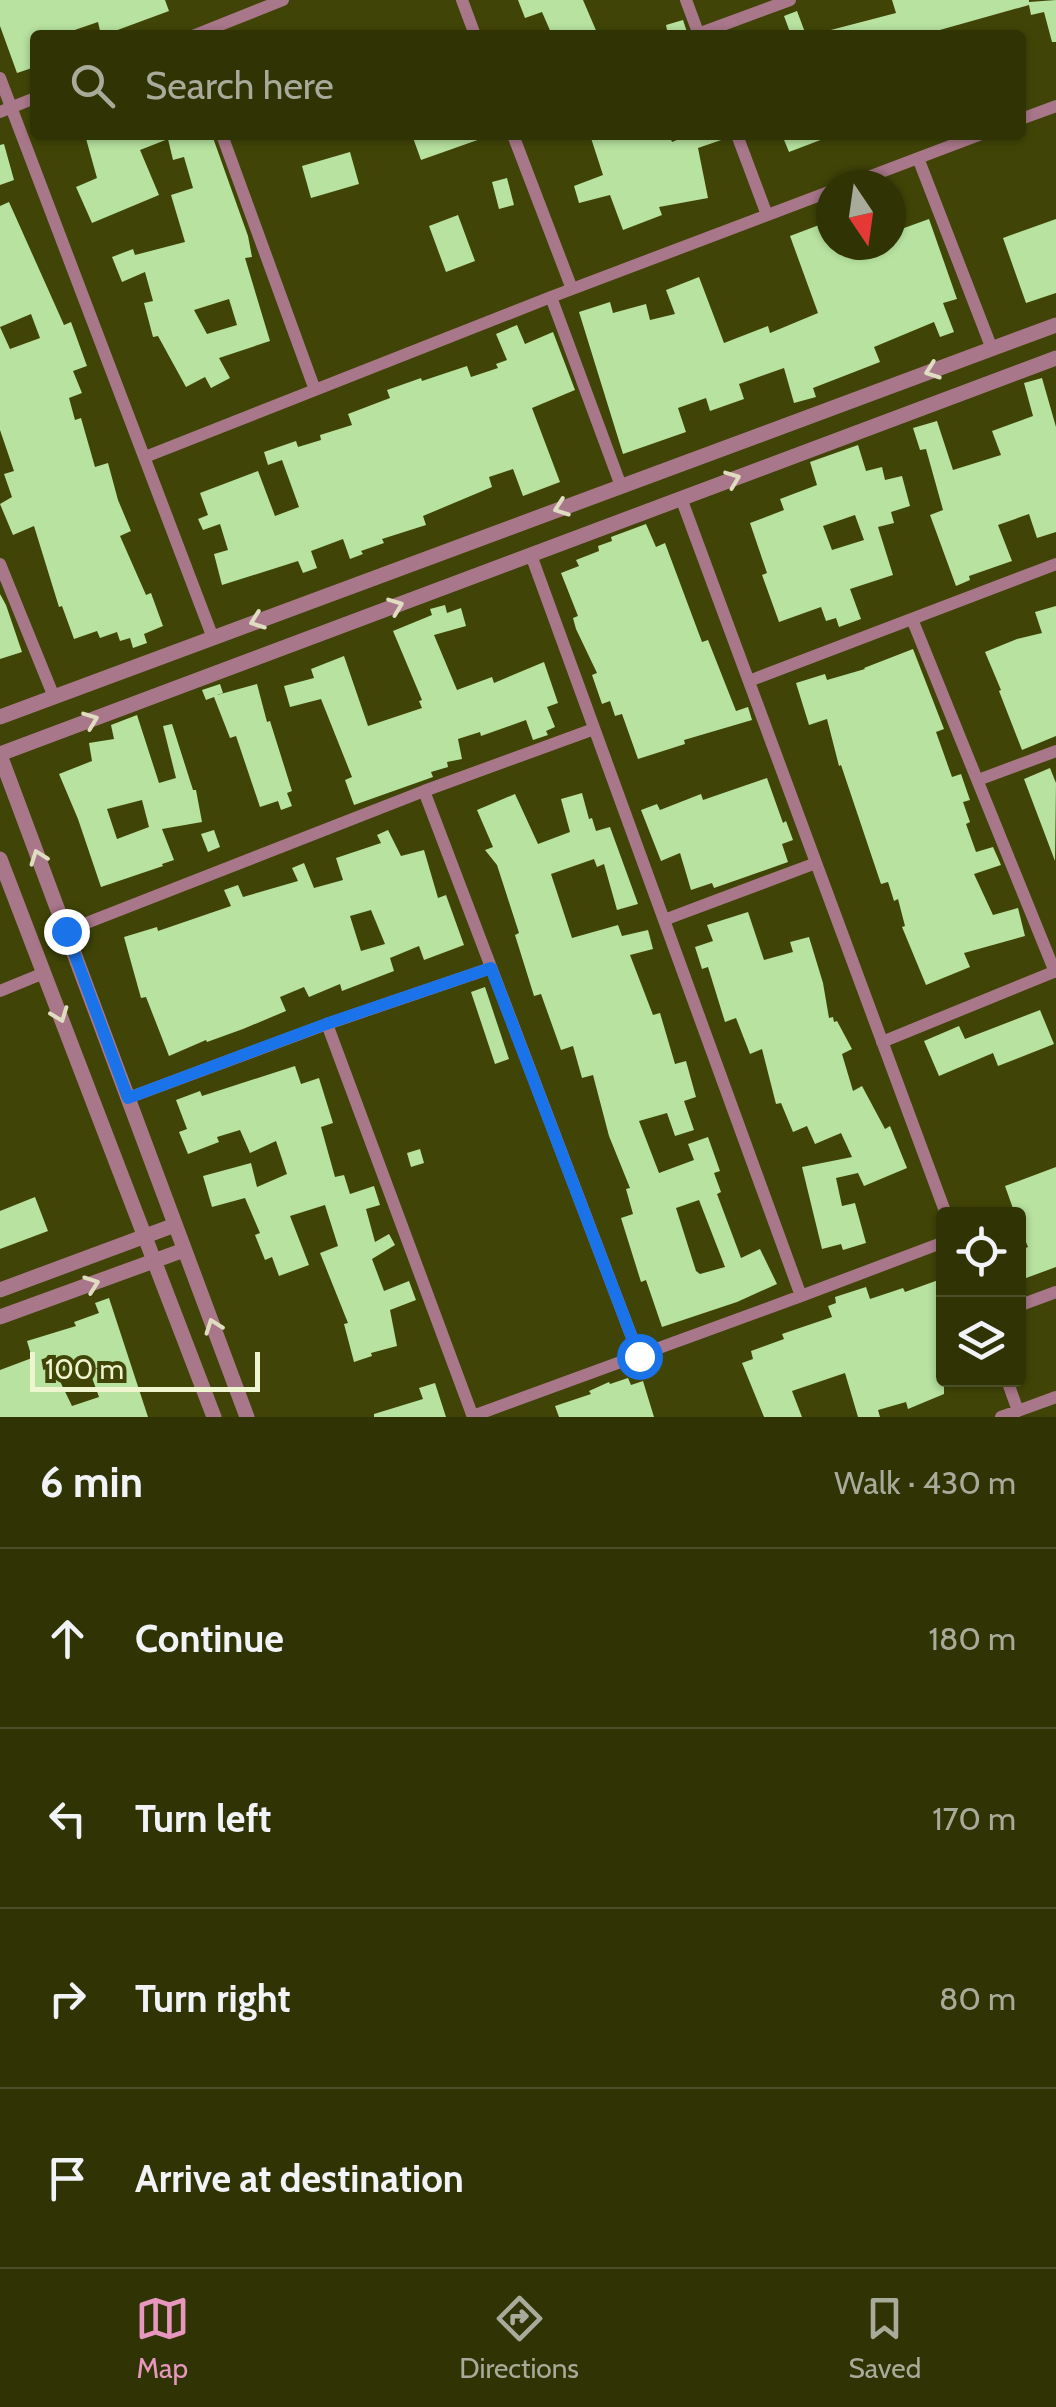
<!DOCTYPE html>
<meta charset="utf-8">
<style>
body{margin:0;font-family:Cabin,sans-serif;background:#3c3f13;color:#f1f3f6}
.controls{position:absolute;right:30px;bottom:30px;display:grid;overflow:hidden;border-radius:10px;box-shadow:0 2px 8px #0004}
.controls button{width:90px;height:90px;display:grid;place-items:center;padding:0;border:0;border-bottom:2px solid #4b4f27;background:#303405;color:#f1f3f6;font:50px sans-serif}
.compass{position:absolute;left:816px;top:170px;width:90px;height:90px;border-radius:50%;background:#303405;box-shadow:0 2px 8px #0004;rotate:167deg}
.scale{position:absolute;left:30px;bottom:25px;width:230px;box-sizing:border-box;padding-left:10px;border:5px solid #eef5cf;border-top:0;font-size:28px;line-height:35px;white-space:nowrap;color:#eef5cf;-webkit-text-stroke:8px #404507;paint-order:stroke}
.stop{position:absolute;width:30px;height:30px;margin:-22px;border:8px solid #1a73e8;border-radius:50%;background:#fff}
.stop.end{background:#1a73e8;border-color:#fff;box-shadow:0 2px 10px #0008}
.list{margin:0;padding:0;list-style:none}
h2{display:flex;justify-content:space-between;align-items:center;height:130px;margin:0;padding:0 40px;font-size:42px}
h2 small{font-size:32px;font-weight:400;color:#a8aa9a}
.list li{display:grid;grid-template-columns:65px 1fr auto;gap:30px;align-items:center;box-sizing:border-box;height:180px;padding:0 40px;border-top:2px solid #4b4f27}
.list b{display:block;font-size:38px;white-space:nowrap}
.list em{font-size:32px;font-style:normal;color:#a8aa9a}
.icon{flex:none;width:55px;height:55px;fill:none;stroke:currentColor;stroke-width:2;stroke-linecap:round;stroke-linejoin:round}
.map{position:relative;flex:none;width:1056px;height:1417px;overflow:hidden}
.search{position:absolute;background:#303405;box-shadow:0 2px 8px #0004;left:30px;right:30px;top:30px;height:110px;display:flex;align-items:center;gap:25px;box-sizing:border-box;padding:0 35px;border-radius:10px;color:#a8aa9a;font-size:38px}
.sheet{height:850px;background:#303405}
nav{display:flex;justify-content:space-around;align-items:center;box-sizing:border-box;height:140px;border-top:2px solid #4b4f27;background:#303405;font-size:28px;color:#a8aa9a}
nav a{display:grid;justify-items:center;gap:5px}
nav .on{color:#e797bd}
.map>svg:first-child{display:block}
.building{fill:#b7e29f;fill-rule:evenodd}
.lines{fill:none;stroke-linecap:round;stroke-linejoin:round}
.minor{stroke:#a9778a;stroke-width:12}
.tertiary{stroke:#a9778a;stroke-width:15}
.oneway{stroke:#e0dcc1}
.route{stroke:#1a73e8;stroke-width:12}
</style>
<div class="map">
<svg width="1056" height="1417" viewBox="0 0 1056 1417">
<rect width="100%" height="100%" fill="#404507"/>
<path class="building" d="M0,0H165L169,11L104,35H101L98,22L60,35H35V67L17,73L0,26Z
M518,0H583L598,35H552L542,12L525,18Z
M892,0H1029V2L1056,0V42H1052L1044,12L1031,15L1029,5L922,35H827V31L896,13Z
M797,11L806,35H791L784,16Z
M683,20L688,35H668L666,25Z
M85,135H212L248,236L252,257L245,258L270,341L219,358L230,378L211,388L205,377L186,387L158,336L153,337L144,303L153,301L145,272L122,282L112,257L133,249L135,255L185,242L171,195L193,188L184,157L173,160L168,139L140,150L159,195L92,223L76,187L97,178ZM229,299L237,325L207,334L194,310Z
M412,135H486V137L421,160Z
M590,135H669L672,142L689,135H727V138L698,148L708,198L659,207L662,215L623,230L610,195L579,203L574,186L603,175Z
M782,135H831V136L789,152Z
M4,144L14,180L0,185V145Z
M350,152L359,184L311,198L302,166Z
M507,178L514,205L499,209L492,182Z
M9,202L64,325L71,322L87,366L73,371L82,393L69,398L75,420L81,418L95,467L108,463L118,500L131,531L120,536L146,595L151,593L163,626L144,634L147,643L133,648L130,638L120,641L117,632L100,638L97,631L74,639L62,606L59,607L34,526L13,535L0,504L12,497L4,474L14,471L0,430V327L10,349L40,338L31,314L0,327V206Z
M458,215L475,261L446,272L429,226Z
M929,219L957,299L943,303L954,332L940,337L934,322L874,347L880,362L813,388L816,397L794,403L784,368L739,384L744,399L710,411L706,398L678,408L686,432L623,454L579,312L610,302L613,313L646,304L650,320L675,314L666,290L699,277L724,343L768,326L770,333L818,313L790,236L827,222L831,232V245H868L870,250L891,245L897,242L893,232Z
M1056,219V293L1026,303L1003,238Z
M517,325L525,344L553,332L575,390L532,408L560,482L523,496L513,469L489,477L492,487L423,516L426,525L382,539L384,543L361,551L363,554L350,559L343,539L311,551L317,568L303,573L298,561L222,585L214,554L228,550L220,524L203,530L198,519L208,515L200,493L258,471L275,516L299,507L282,460L268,465L264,452L296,441L298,447L321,440L320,435L352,425L348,414L390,398L387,390L421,378L422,381L467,366L471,377L498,368L496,364L507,360L496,334Z
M1042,378L1056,427V532L1037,538L1029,514L998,525L1012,561L969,576L970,580L956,586L930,515L943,510L926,449L920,450L913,428L937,421L953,470L1001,455L992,431L1033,416L1024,383Z
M858,445L866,471L882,467L885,480L902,476L910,506L891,512L894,523L878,527L893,575L850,589L861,619L839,627L836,618L826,621L821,607L779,622L762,575L767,573L750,523L784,510L780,499L817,485L810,462ZM855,515L864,540L832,550L823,526Z
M646,524L656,547L665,543L702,642L708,640L736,711L748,707L752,720L684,740L685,744L638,759L622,714L615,716L610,701L602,704L592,675L597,673L576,629L573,618L578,616L561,573L579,566L576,560L599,551L598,546L612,541L611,537Z
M0,594L6,605L22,652L0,659Z
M445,605L447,613L461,608L466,626L434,635L457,690L492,677L494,683L544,662L558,703L547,707L555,727L546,731L548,735L533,740L526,720L481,736L480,732L458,739L462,759L447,762L448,767L431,772L433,777L354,805L345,780L352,777L321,699L290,707L284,686L314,678L311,669L344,656L368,726L422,708L419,701L422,700L393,631L432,615L430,609Z
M1056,606V736L1022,750L999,691L1001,690L985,652L1017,639L1042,633L1035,612Z
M913,649L944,729L936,732L952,777L961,774L970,800L963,802L970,822L966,824L976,852L993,847L1001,865L974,874L993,915L1018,908L1025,936L964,953L970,967L926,985L902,927L905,926L898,899L894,901L888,882L881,884L841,765L839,766L827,719L809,725L796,683L825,674L827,680L865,669L864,668Z
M220,684L223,693L217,695L257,684L267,722L270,721L292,791L287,793L292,806L281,810L278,801L260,807L236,736L230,738L214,697L206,700L202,690Z
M137,715L159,783L176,778L163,726L172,724L193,790H196L202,822L162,829L174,860L162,864L163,866L101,887L78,819L59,774L92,761L89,743L114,739L111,725ZM142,800L149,827L117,839L107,809Z
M1050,768L1056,783L1055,861L1024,779Z
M767,778L783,823L786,821L793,840L782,844L788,862L714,888L712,883L691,890L680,853L661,861L641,810L657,804L660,810L701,794L703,800Z
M582,793L589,819L592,818L596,831L610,827L638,904L617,910L604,864L597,867L594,859L551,874L572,938L618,925L622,936L648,930L653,949L630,955L653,1015L660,1013L675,1064L686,1061L696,1097L684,1101L694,1130L675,1136L667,1113L639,1121L659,1173L694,1160L688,1144L708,1137L720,1171L714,1173L721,1192L717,1194L741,1258L760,1249L777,1284L737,1302L662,1327L646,1280L641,1282L621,1218L633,1214L626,1189L630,1188L609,1136L593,1075L582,1078L573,1046L561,1050L541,994L534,996L515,935L519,933L497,865L485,850L493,847L477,810L515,794L538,844L570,832L561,799ZM699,1200L725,1267L700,1274L696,1271L676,1208Z
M214,830L220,847L208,852L201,834Z
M388,830L401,856L424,850L438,898L446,895L464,945L424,960L419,946L390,958L394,971L342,991L340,984L309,997L304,987L280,997L286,1011L243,1029L207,1042L206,1040L169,1056L146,997L141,998L124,937L157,927L158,931L231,906L224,890L238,885L243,897L298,881L292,868L304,863L314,888L343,880L336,858L381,843L377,835ZM371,910L385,944L361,951L350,916Z
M748,912L764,960L793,952L790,942L809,937L823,983L829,1018L833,1017L834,1022L837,1021L852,1049L842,1054L853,1091L862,1086L885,1129L890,1126L907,1168L864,1186L858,1173L836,1178L842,1206L855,1203L866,1243L843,1250L841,1244L822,1249L802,1167L852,1157L841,1133L815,1144L807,1126L793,1132L781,1103L776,1104L762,1049L750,1054L736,1018L725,1022L708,967L702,969L695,947L713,941L707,925Z
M485,987L509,1059L495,1064L471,992Z
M1040,1010L1054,1044L998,1066L993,1053L939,1076L924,1041L959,1026L965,1039Z
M295,1066L301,1084L319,1078L333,1123L321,1127L335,1177L344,1175L350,1194L374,1186L380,1205L366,1209L375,1242L389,1234L395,1245L372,1259L384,1291L409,1281L416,1300L390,1310L397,1346L371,1353L372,1356L354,1362L344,1324L348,1323L320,1253L338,1246L325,1205L290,1216L309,1265L279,1276L272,1257L265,1260L255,1235L260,1233L245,1198L212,1207L203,1176L251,1163L257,1187L287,1174L276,1141L250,1153L240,1130L217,1137L219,1142L188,1154L179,1132L187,1129L176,1100L200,1091L202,1096Z
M420,1149L424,1163L411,1167L407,1153Z
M1056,1167V1267L1018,1281V1251L1028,1247L1018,1223V1214H1015L1005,1186Z
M35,1197L48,1231L0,1249V1211Z
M944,1278V1394L908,1409L906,1402L878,1410L880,1417H858L845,1373L792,1391L802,1417H764L742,1363L753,1359L751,1351L784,1339L782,1334L832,1317L828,1306L836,1303L835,1297L866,1287L870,1299L903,1288L905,1292Z
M109,1298L148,1417H0V1370L32,1358L27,1341L76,1326L74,1322L99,1313L95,1303ZM87,1364L99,1397L72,1406L56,1373Z
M628,1378L631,1385L643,1381L654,1417H559L555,1406L591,1394L589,1391L609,1382L610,1384Z
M435,1383L446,1417H374V1414L423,1399L419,1388Z"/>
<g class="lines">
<path class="minor" d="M462,0L475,35
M686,0L699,35
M698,34L790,0
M195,35L283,0
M0,78L213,638
M0,112L35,98
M1021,119L1056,106
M222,135L315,390
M513,135L572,289
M737,135L767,215
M918,158L992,349
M847,185L979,135
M551,297L621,486
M145,457L551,297L831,191
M681,498L946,1214
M531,555L801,1296
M0,564L54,697
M912,619L1055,972
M749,681L1056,564
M978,780L1056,751
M424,791L639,1356
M664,920L816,863
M66,931L424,791L594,729
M0,991L44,973
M327,1024L473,1417
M882,1042L1056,971
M128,1098L327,1024L491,968
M1018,1306L1056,1292
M1007,1380L1018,1411
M473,1416L801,1296L944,1242
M1001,1417L1056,1397"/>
<path class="tertiary" d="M0,717L1056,325
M0,754L1056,358
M0,755L247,1417
M0,859L214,1417
M0,1290L175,1225
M0,1317L184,1250"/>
</g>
<defs><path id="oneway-chevron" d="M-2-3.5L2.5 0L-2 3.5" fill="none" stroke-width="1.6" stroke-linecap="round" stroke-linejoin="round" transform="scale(2.5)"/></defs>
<g class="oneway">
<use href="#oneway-chevron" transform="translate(932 371) rotate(160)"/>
<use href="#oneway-chevron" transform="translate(733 479) rotate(-21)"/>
<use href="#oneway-chevron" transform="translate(561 508) rotate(160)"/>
<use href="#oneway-chevron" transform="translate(396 606) rotate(-21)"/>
<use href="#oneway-chevron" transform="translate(257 621) rotate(160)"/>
<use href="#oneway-chevron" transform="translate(91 720) rotate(-21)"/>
<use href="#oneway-chevron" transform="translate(38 857) rotate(-110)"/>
<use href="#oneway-chevron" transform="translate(60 1015) rotate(69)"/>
<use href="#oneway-chevron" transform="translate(92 1284) rotate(-20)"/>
<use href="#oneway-chevron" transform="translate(213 1326) rotate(-110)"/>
</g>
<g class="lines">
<path class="route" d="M66,931L128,1098L326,1024L491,968L639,1356"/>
</g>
</svg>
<div class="controls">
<button><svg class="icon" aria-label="locate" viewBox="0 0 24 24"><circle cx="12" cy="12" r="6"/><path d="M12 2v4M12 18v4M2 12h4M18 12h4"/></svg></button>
<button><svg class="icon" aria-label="layers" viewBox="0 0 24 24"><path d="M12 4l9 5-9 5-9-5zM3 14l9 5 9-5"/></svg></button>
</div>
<svg class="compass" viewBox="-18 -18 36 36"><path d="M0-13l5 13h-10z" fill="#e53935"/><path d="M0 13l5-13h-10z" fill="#a8aa9a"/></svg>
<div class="scale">100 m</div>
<div class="stop" style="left:639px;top:1356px"></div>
<div class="stop end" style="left:66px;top:931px"></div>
<div class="search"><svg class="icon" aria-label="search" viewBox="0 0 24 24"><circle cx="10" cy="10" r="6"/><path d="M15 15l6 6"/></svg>Search here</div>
</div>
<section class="sheet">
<h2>6 min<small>Walk · 430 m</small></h2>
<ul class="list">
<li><svg class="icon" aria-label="ahead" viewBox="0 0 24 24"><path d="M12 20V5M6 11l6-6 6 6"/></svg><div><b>Continue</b></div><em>180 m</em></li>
<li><svg class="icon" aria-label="left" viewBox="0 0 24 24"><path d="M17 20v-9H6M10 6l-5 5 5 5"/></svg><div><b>Turn left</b></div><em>170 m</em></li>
<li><svg class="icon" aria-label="right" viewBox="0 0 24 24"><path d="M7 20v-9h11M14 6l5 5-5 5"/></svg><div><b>Turn right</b></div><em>80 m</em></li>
<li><svg class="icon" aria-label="arrive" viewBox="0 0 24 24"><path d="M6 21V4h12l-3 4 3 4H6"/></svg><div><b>Arrive at destination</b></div></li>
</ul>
</section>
<nav>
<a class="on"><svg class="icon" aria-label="map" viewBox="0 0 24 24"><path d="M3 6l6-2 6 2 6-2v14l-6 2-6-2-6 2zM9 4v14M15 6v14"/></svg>Map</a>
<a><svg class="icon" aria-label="directions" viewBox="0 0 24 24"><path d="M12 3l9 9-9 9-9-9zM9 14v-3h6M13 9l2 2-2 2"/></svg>Directions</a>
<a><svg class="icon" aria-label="saved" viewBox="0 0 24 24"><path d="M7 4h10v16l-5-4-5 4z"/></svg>Saved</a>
</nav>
